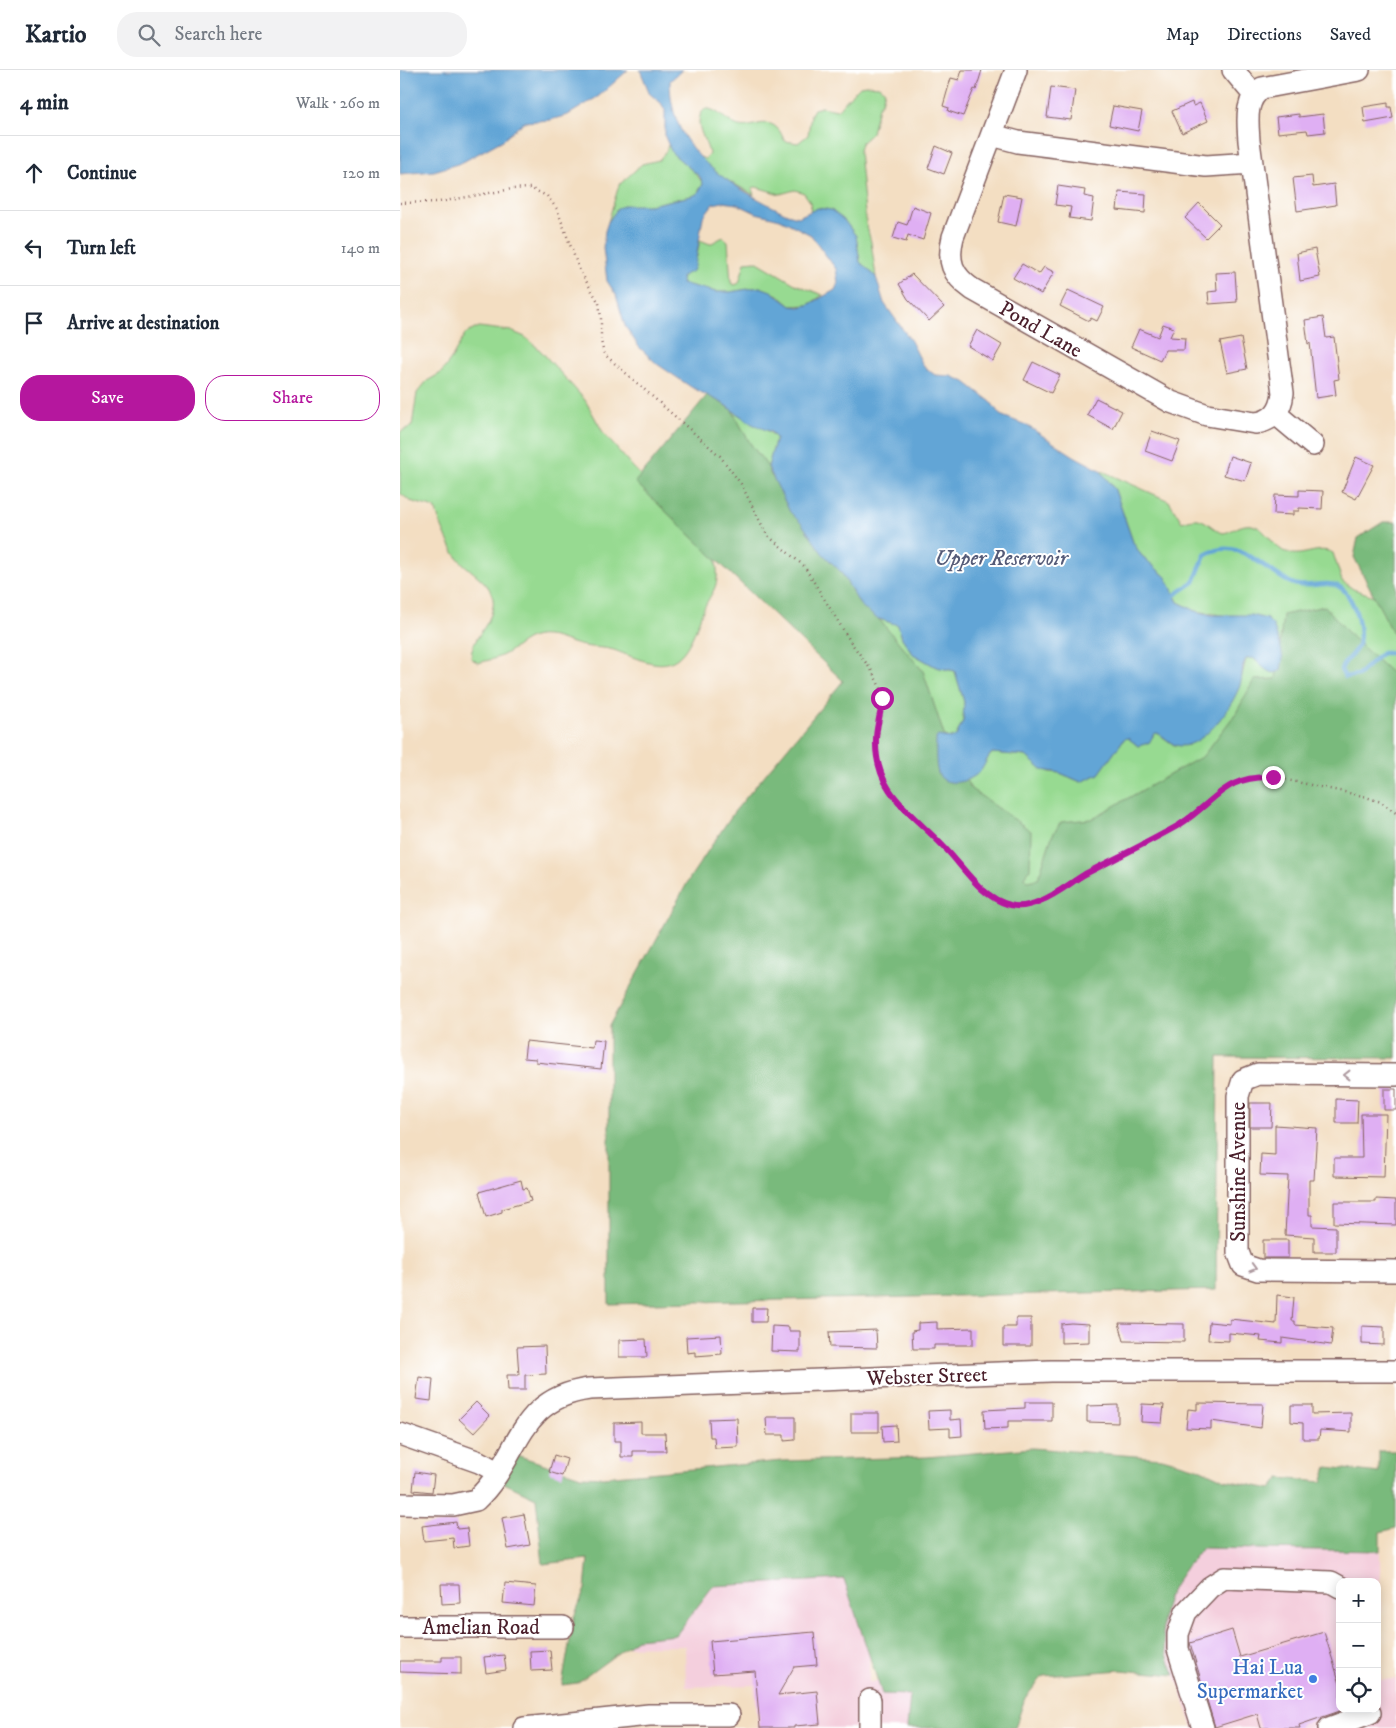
<!DOCTYPE html>
<meta charset="utf-8">
<style>
body{margin:0;font-family:"IM FELL DW Pica",serif;background:#f2f2f3;color:#1f2937}
.controls{position:absolute;right:15px;bottom:15px;display:grid;overflow:hidden;border-radius:10px;box-shadow:0 2px 12px #0003}
.controls button{width:45px;height:45px;display:grid;place-items:center;padding:0;border:0;border-bottom:1px solid #e0e1e3;background:#fff;color:#1f2937;font:25px sans-serif}
.stop{position:absolute;width:15px;height:15px;margin:-11px;border:4px solid #b5179e;border-radius:50%;background:#fff}
.stop.end{background:#b5179e;border-color:#fff;box-shadow:0 1px 5px #0008}
.list{margin:0;padding:0;list-style:none}
h2{display:flex;justify-content:space-between;align-items:center;height:65px;margin:0;padding:0 20px;font-size:21px}
h2 small{font-size:16px;font-weight:400;color:#747a83}
.list li{display:grid;grid-template-columns:32px 1fr auto;gap:15px;align-items:center;box-sizing:border-box;height:75px;padding:0 20px;border-top:1px solid #e0e1e3}
.list b{display:block;font-size:19px;white-space:nowrap}
.list em{font-size:16px;font-style:normal;color:#747a83}
.actions{display:flex;gap:10px;padding:15px 20px}
.actions a{flex:1;padding:11px 0;border:1px solid #b5179e;border-radius:20px;text-align:center;font-size:18px;color:#b5179e}
.actions .main{background:#b5179e;color:#fff}
.icon{flex:none;width:28px;height:28px;fill:none;stroke:currentColor;stroke-width:2;stroke-linecap:round;stroke-linejoin:round}
.map{position:relative;flex:none;width:996px;height:1658px;overflow:hidden}
header{display:flex;align-items:center;gap:30px;box-sizing:border-box;height:70px;padding:0 25px;background:#fff;border-bottom:1px solid #e0e1e3}
header strong{font-size:24px}
nav{display:flex;gap:28px;margin-inline-start:auto;font-size:18px}
.search{width:350px;height:45px;background:#f2f2f3;display:flex;align-items:center;gap:12px;box-sizing:border-box;padding:0 18px;border-radius:20px;color:#747a83;font-size:19px}
main{display:flex}
aside{flex:1;background:#fff}
.map>svg:first-child{display:block}
.built{fill:#f4cfdd;fill-rule:evenodd}
.green{fill:#97da91;stroke:#707c5e}
.forest{fill:#79ba7b;stroke:#626c53}
.water{fill:#62a5d6;stroke:#566280;fill-rule:evenodd}
.lines{fill:none;stroke-linecap:round;stroke-linejoin:round}
.stream{stroke:#62a5d6;stroke-width:4.5}
.building{fill:#dfaff3}
.minor-casing{stroke:#856260;stroke-width:24}
.path{stroke:#856260;stroke-width:2.5;stroke-dasharray:1 4;stroke-linecap:butt}
.minor{stroke:#fff;stroke-width:21}
.oneway{stroke:#ae9aa0}
.route{stroke:#b5179e;stroke-width:6}
.shop-dot{fill:#3f7fe0;stroke:#fff;stroke-width:2}
.labels{text-anchor:middle;stroke-width:4;stroke-linejoin:round;paint-order:stroke}
.street-label{font-size:21px;fill:#4a1f2b;stroke:#fff}
.shop-label{font-size:21px;fill:#366cbe;stroke:#fff;text-anchor:end}
.water-label{font-size:22px;font-style:italic;fill:#555b78;stroke:#fff}
</style>
<header>
<strong>Kartio</strong>
<div class="search"><svg class="icon" aria-label="search" viewBox="0 0 24 24"><circle cx="10" cy="10" r="6"/><path d="M15 15l6 6"/></svg>Search here</div>
<nav><a>Map</a><a>Directions</a><a>Saved</a></nav>
</header>
<main>
<aside>
<h2>4 min<small>Walk · 260 m</small></h2>
<ul class="list">
<li><svg class="icon" aria-label="ahead" viewBox="0 0 24 24"><path d="M12 20V5M6 11l6-6 6 6"/></svg><div><b>Continue</b></div><em>120 m</em></li>
<li><svg class="icon" aria-label="left" viewBox="0 0 24 24"><path d="M17 20v-9H6M10 6l-5 5 5 5"/></svg><div><b>Turn left</b></div><em>140 m</em></li>
<li><svg class="icon" aria-label="arrive" viewBox="0 0 24 24"><path d="M6 21V4h12l-3 4 3 4H6"/></svg><div><b>Arrive at destination</b></div></li>
</ul>
<div class="actions"><a class="main">Save</a><a>Share</a></div>
</aside>
<div class="map">
<svg width="996" height="1658" viewBox="0 0 996 1658">
<rect width="100%" height="100%" fill="#fff"/>
<filter id="ink" filterUnits="userSpaceOnUse"><feTurbulence type="fractalNoise" baseFrequency=".02" numOctaves="2"/><feDisplacementMap in="SourceGraphic" scale="10" xChannelSelector="R" yChannelSelector="G"/><feConvolveMatrix kernelMatrix="1 2 1 2 8 2 1 2 1" color-interpolation-filters="sRGB"/></filter>
<filter id="wash" filterUnits="userSpaceOnUse"><feTurbulence type="fractalNoise" baseFrequency=".0096" numOctaves="4" result="noise"/><feDisplacementMap in="SourceGraphic" scale="20" xChannelSelector="R" yChannelSelector="G"/><feGaussianBlur stdDeviation="1.12" result="paint"/><feColorMatrix in="noise" values="0 0 0 0 0 0 0 0 0 0 0 0 0 0 0 0 0 1.4 0 .05"/><feComposite in="paint" operator="in"/></filter>
<g filter="url(#wash)">
<rect width="100%" height="100%" fill="#f3dec2"/>
<path class="built" d="M718,1476L980,1481L981,1610L996,1609V1658H793L780,1618ZM940,1512H977V1639H940Z
M470,1488L469,1612L530,1610L524,1658H358L354,1615L286,1617L285,1576L218,1577L216,1493Z"/>
<path class="green" d="M466,15L479,16L485,21L482,32L478,37L472,63L461,73L459,81L466,153L471,172L476,207L460,192L456,166L444,150L431,140L418,138L410,142L411,133L404,123L395,120L380,124L356,117L352,118L354,125L320,106L297,86L305,89L309,85C308,71 290,52 305,39C315,37 326,51 336,55C350,61 365,46 377,58C381,61 382,67 385,71L398,73L408,65L411,44L414,39L422,37L437,40L460,16Z
M268,75C276,91 295,98 303,114L297,124L291,126L250,135L218,138L208,152L219,115L242,94L259,90L266,81Z
M323,167L328,171L331,213L335,215L339,213L345,192L356,191L395,214L423,225L408,235L391,236L378,225L360,217L330,222H316L280,213L282,205C297,203 297,182 300,170L310,174Z
M79,257L111,261L125,267L140,280L185,330L204,364L232,396L315,484C322,523 311,517 300,548C280,606 263,599 214,580C204,577 194,578 184,576C171,574 160,567 147,566C130,564 123,573 110,581C100,588 89,590 78,593L71,588C71,568 90,557 93,537C97,512 66,502 55,484C46,469 40,453 35,438L10,431L0,423V362L12,356L17,323L27,311L41,303L52,288L65,264Z
M332,340C345,351 367,357 376,368L368,397L331,351Z
M700,400L769,431L782,452C786,451 790,449 794,449C804,447 813,460 823,463C833,462 840,453 852,455C867,458 873,479 888,483C903,488 919,475 933,483L942,511L953,519L980,528L996,542V610L889,594L823,680L628,819L556,713L584,693L592,683L626,686L650,702L660,703L681,712L699,704L724,669L728,668L738,676L749,672L754,664L757,663L774,675H788L802,667L839,618L846,589L853,588L865,599L881,578L878,570L827,546L796,541L778,532L766,507L741,485L733,472L715,420Z
M476,548L498,555L502,568L513,584L536,597L555,601L564,632L563,651L556,666L551,668L542,666Z"/>
<path class="forest" d="M308,324L332,340L350,373L368,397L371,405L472,541L523,601L549,680L571,719L631,761L630,799L624,807L627,811L638,809L652,766L661,752L691,749L803,686L836,643L854,610L876,609L883,545L925,536L952,567L996,607V988L818,987L816,1220L209,1234V956L291,806L334,742L443,611L235,412Z
M983,452H996V569L954,487L958,468Z
M632,1378L762,1388L801,1399L825,1410L871,1419L880,1408L922,1412L927,1397L979,1403V1381H996V1458L980,1462V1481L802,1478C765,1521 750,1549 775,1605L721,1600L643,1606L625,1628L615,1658H507L510,1625L482,1624L444,1509L313,1516L276,1565L237,1569L177,1613L162,1615L174,1547L185,1519L188,1489L143,1494L136,1428L102,1412L116,1385L181,1406L203,1407L382,1391L527,1387Z"/>
<path class="water" d="M0,0H228L199,26L168,45L150,50L124,52L103,70L61,93L34,101L0,104Z
M240,0H282L270,11C270,84 330,115 387,144L398,147L418,138L425,139L431,140L444,150L456,166L460,192L476,207L484,233L511,271L524,297L535,305L551,306L565,312L591,332L600,345L626,355L674,386L700,400L715,420L733,472L741,485L766,507L778,532L796,541L812,545H851L867,549L873,555L881,578L883,589L881,600C869,609 862,594 853,588L846,589C841,596 843,607 840,615C833,636 804,677 780,676C770,675 766,667 757,663L754,664L749,673L738,676L728,668L724,669L699,704L681,712L660,703L642,700L626,686L592,683C585,690 584,700 576,705C567,712 544,718 538,703C535,694 536,678 536,668L538,666L551,668L556,666L563,651L564,632L555,601L536,597L513,584L502,568L498,555L476,548L460,535L441,502L422,483L402,454L390,442L368,397L376,368L371,362L352,354L322,333L291,317L257,294L239,277L225,256L216,225L207,211L203,178L205,161L208,152L218,138L225,135H250L291,126L297,124L303,114L300,107L272,83L265,67V40L261,33L250,24ZM323,132L337,134L356,143L380,149L411,165L436,199L438,213L435,220L408,235L399,237L391,236L371,221L360,217L330,222H316L281,213L282,206L293,201L295,196L303,147L313,134Z"/>
<g class="lines">
<path class="stream" d="M773,526L794,512L805,485C840,463 866,504 894,514C911,520 934,505 947,524C956,537 965,565 956,579C951,587 944,590 941,600L945,607L958,605L982,583H996"/>
</g>
<g id="blocks">
<path class="building" d="M562,0H582L576,20L574,19L563,46L548,41L549,38L543,36L551,8L559,10Z
M651,17L675,20L671,50L647,47Z
M792,32L793,36L800,33L808,51L782,63L772,41Z
M988,33V37H991L993,48L965,53L963,37Z
M713,36L742,41L738,61L709,55Z
M899,44V47L923,44L925,62L908,64L907,60L878,63L876,47Z
M536,76L552,83L544,104L528,98Z
M912,106L913,117L934,114L936,135L897,141L893,108Z
M658,116L685,120L684,126L694,128L691,151L669,148L671,137L655,135Z
M719,122L746,124L745,143L717,140Z
M604,124L622,127L616,156L598,152Z
M799,133L820,154L806,168L785,148Z
M513,136L531,143L523,170L508,165L506,172L493,168L498,152L507,155Z
M915,179L920,207L900,211L897,183Z
M622,194L639,204L644,197L654,202L641,224L613,208Z
M835,202L837,232L809,234L808,222L817,221L816,203Z
M512,204L544,237L529,251L508,229L499,214Z
M668,220L704,237L697,251L691,248L689,251L660,236Z
M923,247L926,268L934,267L939,309L934,310L936,325L916,328L910,273L908,274L905,250Z
M763,254L774,258L770,267L785,268L784,280H765L760,290L731,277L739,259L758,267Z
M577,260L602,275L593,291L568,276Z
M841,268L847,299L827,303L820,272Z
M633,292L660,305L651,323L624,310Z
M696,328L722,341L713,359L687,345Z
M752,361L780,371L772,391L745,381Z
M830,386L851,393L845,411L824,405Z
M956,387L974,395L956,429L942,422Z
M899,420L923,421L922,439L899,438V441H893V445L874,444L875,425L899,426Z
M193,970L204,971L201,999L136,992V989L124,988L126,971L192,978Z
M984,1019H996V1040H984Z
M936,1029L958,1030L957,1053H936Z
M850,1033H872L871,1057H850Z
M961,1044H986L984,1107L934,1106V1088H962Z
M875,1055L917,1058L914,1110H909V1145H912V1156L936,1157V1182H914V1167L885,1165L888,1106L860,1105L861,1084L875,1085Z
M121,1110L123,1119L127,1118L131,1131L102,1139V1142L86,1147L79,1122Z
M976,1129L996,1130V1155L934,1153V1132H976Z
M863,1170H888V1188H863Z
M877,1225L894,1227L892,1251H895V1255L933,1258L931,1275L882,1268V1273L860,1271L861,1266L829,1263V1271L808,1270L809,1252L830,1254V1249L876,1254Z
M352,1238H367L366,1252H352Z
M616,1248H631V1276H603V1257H616Z
M537,1252V1259L573,1258V1275H534V1279H513L512,1261L518,1260V1253Z
M671,1253L689,1254V1272L661,1273V1254Z
M719,1253L784,1254V1272L724,1271Z
M372,1256L389,1257V1261H400V1282L371,1281Z
M962,1256L984,1257V1275L962,1274Z
M476,1260L477,1278L430,1277L429,1262Z
M321,1265L322,1284L295,1286V1282L287,1283L286,1267Z
M246,1269L247,1287H219V1270Z
M145,1276L146,1304L125,1305V1320H108L107,1305H119L117,1277Z
M19,1307L33,1309L31,1331L16,1329Z
M76,1332L90,1346L74,1363L59,1349Z
M625,1332H652V1351H608V1358L585,1359L584,1340L625,1338Z
M797,1333L863,1334L861,1358L811,1351V1359L786,1358L788,1339L797,1340Z
M742,1334L764,1335L762,1353L741,1352Z
M718,1335V1353L687,1352V1336Z
M891,1335H912V1344L951,1343V1362L920,1360L919,1369H903V1353L891,1352Z
M550,1340V1350L561,1349L562,1366L550,1367V1358L529,1359L528,1341Z
M451,1343H479V1362H451Z
M366,1347H395V1370L384,1371V1365H367Z
M337,1348L338,1377L315,1378L314,1367H310L309,1349Z
M241,1352V1363H265L266,1381H233V1387H221V1371H214V1353Z
M496,1355L497,1371L483,1372L482,1356Z
M154,1385L167,1389L162,1406L149,1402Z
M15,1402L34,1405L32,1422L13,1420Z
M124,1444L130,1475L108,1479L102,1448Z
M56,1452L57,1459L67,1458L69,1476L54,1478L53,1468L24,1471L22,1456Z
M105,1513L136,1516L134,1536L103,1533Z
M41,1514H59L60,1533L42,1534Z
M832,1560L840,1587L924,1562L940,1614V1641L899,1655L900,1658H861L857,1644L815,1657L790,1573Z
M414,1562L417,1595L394,1597L378,1625L417,1621L420,1654L394,1656V1658H360L355,1601L313,1604L310,1571Z
M150,1580L152,1600L131,1601L130,1581Z
M104,1585L106,1600L86,1603L84,1587Z
M42,1587H61V1604L0,1602V1591H42Z"/>
</g>
</g>
<g filter="url(#ink)">
<use href="#blocks" fill-opacity="0" stroke="#856260" stroke-width="1"/>
<g class="lines">
<defs>
<path id="minor" d="M616,0L553,167C547,191 552,205 572,219L771,332L807,345L855,353C873,351 881,340 883,323L849,71C848,52 844,30 862,18L959,0
M833,0L854,25
M592,65L618,72L806,96L852,93
M876,344L913,375
M996,1005L858,1004L843,1010L838,1026V1182L843,1195L858,1200L996,1201
M0,1364L79,1392L98,1402
M0,1434L53,1435L76,1430C121,1388 115,1329 189,1319L651,1301H996
M0,1557H163
M470,1630V1658
M124,1658L249,1645H329
M803,1658L778,1579V1564L786,1542L810,1517L824,1508L931,1512L940,1517
M929,1658L970,1643"/>
</defs>
<use href="#minor" class="minor-casing"/>
<path class="path" d="M0,133L39,132L112,119L130,118L147,126L157,139L179,199L199,233L201,248V271L204,284L320,386L341,414L367,465L404,496L452,574L472,601L481,619L482,636L476,676L480,698L486,716L498,733L543,776L574,812L595,828L612,836H621L642,830L677,809L780,754L826,718L853,707H873L963,726L981,732L996,743"/>
<use href="#minor" class="minor"/>
</g>
<defs><path id="oneway-chevron" d="M-2-3.5L2.5 0L-2 3.5" fill="none" stroke-width="1.6" stroke-linecap="round" stroke-linejoin="round" transform="scale(1.25)"/></defs>
<g class="oneway">
<use href="#oneway-chevron" transform="translate(947 1005) rotate(-180)"/>
<use href="#oneway-chevron" transform="translate(853 1198) rotate(16)"/>
</g>
</g>
<g class="lines" filter="url(#ink)">
<path class="route" d="M482,628C482,642 476,655 476,669C474,722 511,742 543,776C564,797 580,827 610,835C620,838 631,835 640,831C656,825 670,813 685,804C716,788 749,772 779,755C816,732 823,705 873,707"/>
</g>
<circle class="shop-dot" cx="913" cy="1609" r="5"/>
<g class="labels">
<g class="street-label">
<text transform="translate(641 259) rotate(30)" y="7">Pond Lane</text>
<text transform="translate(838 1102) rotate(-90)" y="7">Sunshine Avenue</text>
<text transform="translate(527 1306) rotate(-2)" y="7">Webster Street</text>
<text x="81" y="1564">Amelian Road</text>
</g>
<g class="shop-label">
<text x="903" y="1604">Hai Lua<tspan x="903" dy="24">Supermarket</tspan></text>
</g>
<g class="water-label">
<text x="601" y="495">Upper Reservoir</text>
</g>
</g>
</svg>
<div class="controls">
<button>+</button>
<button>−</button>
<button><svg class="icon" aria-label="locate" viewBox="0 0 24 24"><circle cx="12" cy="12" r="6"/><path d="M12 2v4M12 18v4M2 12h4M18 12h4"/></svg></button>
</div>
<div class="stop" style="left:482px;top:628px"></div>
<div class="stop end" style="left:873px;top:707px"></div>
</div>
</main>
